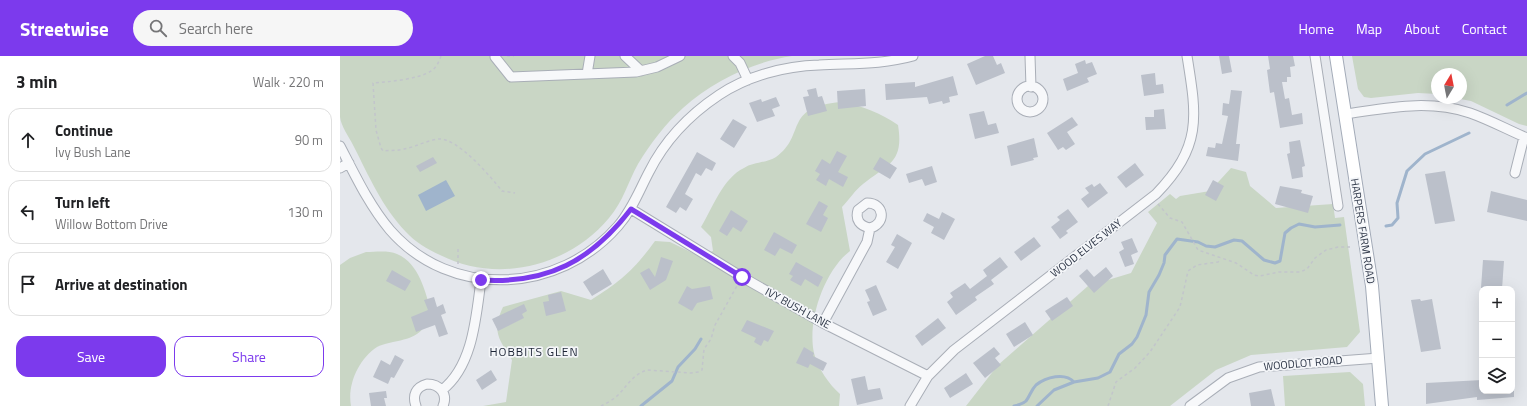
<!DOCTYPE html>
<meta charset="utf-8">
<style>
body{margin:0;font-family:"Titillium Web",sans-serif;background:#f6f6f6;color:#202124}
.controls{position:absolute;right:12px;bottom:12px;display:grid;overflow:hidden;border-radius:8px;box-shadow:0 4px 16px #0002}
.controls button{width:36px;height:36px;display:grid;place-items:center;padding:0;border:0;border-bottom:1px solid #e0e0e0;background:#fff;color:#202124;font:20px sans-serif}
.compass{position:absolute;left:1091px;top:12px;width:36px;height:36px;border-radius:50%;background:#fff;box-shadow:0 4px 16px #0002;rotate:10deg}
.stop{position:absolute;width:12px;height:12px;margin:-9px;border:3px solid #7c3aed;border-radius:50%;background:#fff}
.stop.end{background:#7c3aed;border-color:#fff;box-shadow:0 1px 4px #0008}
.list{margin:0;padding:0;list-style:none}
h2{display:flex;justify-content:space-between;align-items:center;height:52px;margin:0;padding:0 16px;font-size:17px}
h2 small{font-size:13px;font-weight:400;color:#757577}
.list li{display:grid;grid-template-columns:26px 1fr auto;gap:12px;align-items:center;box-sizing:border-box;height:64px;margin:0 8px 8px;padding:0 8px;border:1px solid #e0e0e0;border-radius:12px}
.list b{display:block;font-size:15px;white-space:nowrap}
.list p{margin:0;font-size:13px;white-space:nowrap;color:#757577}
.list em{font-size:13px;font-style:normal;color:#757577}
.actions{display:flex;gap:8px;padding:12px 16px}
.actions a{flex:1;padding:9px 0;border:1px solid #7c3aed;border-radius:12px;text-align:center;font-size:14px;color:#7c3aed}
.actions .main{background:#7c3aed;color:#fff}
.icon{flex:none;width:22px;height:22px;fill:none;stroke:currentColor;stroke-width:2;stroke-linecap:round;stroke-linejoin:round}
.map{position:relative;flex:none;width:1187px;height:350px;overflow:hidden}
header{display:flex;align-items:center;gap:24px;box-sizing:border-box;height:56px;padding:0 20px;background:#7c3aed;color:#fff}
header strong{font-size:19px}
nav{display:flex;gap:22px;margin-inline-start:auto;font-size:14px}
.search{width:280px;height:36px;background:#f6f6f6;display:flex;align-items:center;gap:10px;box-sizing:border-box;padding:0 14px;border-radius:22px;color:#757577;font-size:15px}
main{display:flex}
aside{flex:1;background:#fff}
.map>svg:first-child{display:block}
.green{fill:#c9d6c5}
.water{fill:#9fb4cc}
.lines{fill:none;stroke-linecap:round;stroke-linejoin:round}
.stream{stroke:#9fb4cc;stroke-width:3}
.building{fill:#bbc0ca}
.minor-casing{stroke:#a9aeb7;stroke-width:11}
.major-casing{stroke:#a3abb8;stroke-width:14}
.path{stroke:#c2c5cb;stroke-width:1.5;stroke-dasharray:3 3;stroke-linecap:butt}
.minor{stroke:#f7f8fa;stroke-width:9}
.major{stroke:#fff;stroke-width:12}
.route{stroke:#7c3aed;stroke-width:5}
.labels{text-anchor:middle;stroke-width:3.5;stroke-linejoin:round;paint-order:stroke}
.street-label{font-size:11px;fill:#2b3445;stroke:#f4f6f9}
.neighbourhood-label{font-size:12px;letter-spacing:1px;fill:#1d2536;stroke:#f4f6f9}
</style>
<header>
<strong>Streetwise</strong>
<div class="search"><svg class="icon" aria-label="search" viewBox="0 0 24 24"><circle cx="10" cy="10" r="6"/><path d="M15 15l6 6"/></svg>Search here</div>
<nav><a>Home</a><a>Map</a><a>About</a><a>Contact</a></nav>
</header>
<main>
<aside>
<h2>3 min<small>Walk · 220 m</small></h2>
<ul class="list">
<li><svg class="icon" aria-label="ahead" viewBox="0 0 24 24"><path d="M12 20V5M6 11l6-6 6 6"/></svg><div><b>Continue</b><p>Ivy Bush Lane</p></div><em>90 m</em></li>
<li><svg class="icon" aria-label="left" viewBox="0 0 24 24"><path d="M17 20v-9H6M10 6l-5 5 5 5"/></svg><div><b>Turn left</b><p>Willow Bottom Drive</p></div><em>130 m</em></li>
<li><svg class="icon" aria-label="arrive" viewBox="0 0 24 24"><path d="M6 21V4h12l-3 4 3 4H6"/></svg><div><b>Arrive at destination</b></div></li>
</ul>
<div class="actions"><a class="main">Save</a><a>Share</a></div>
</aside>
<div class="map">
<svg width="1187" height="350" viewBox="0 0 1187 350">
<rect width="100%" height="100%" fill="#e4e7ec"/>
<path class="green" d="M0,0H452C413,6 373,25 343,52C326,67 310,88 298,108C288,126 283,146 269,162C228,211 157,228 100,199C87,193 75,186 66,176C42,151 29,120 13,89C9,81 1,70 0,61C0,41 0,20 0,0Z
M1012,0H1187V70L1179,68L1131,45L1115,42H1121V18H1097V38L1078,37L1031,42L1024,41L1018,33Z
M501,46C522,50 541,57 558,69C564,106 549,108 523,128C515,134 509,144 502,151L510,195C484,215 467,265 474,297C478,313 489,328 500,338L499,350H143L166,346L172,304C158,282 152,275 163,251L221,235L251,244C281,225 294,214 315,185L330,186L359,200L373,195L371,181L361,171C373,151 383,122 404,112C413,106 427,107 436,101C467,79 442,51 501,46Z
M891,112L906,116L910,130L936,152L993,148L995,162L1004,161L1020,276L1007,291L911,299L876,314L830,350H626L658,309L748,230L791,217L817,167L808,156L830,138L836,143L840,140L870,135Z
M26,196C35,196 48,194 57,198C80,208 85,236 92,258C81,281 72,282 49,287C45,288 40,289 37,291C19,303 7,328 11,350H0V209L10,202Z
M1010,316L1023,328L1025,350H945L943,320Z"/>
<path class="water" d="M106,124L115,140L86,155L78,139Z"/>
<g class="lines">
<path class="stream" d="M1167,49L1187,37
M1046,170L1052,169L1058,162L1057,147L1067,115L1085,98L1129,77
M301,350L332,325L338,311L355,293L361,283
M674,350C678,349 683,348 686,345C690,340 691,334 696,329C706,321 725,316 734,326
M697,350L714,334L734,326L758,322L770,316L779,298L792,288L797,281L806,259L809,236L819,219L824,207L825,199L837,183L858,186L866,190L875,191L894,184L902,185L924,204L935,207L940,205L945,177L951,172L959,168L975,171L1000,169"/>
</g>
<path class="building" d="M645,0H653L657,9L661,7L665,17L636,29L627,8Z
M879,0H889L892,16L882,18Z
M928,0H953L955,10L950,11L951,21H947V26H942L945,43L949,42L952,59L962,57L963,68L940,72L934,36L930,37L927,14L930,13Z
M745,4L746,8L752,6L757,18L747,22L749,26L727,35L723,23L738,17L735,8Z
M815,17L816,29L823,28L824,37L804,40L801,19Z
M613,20L618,39L609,41L610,46L603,48L602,45L589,48L587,41L546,44L545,28L575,26V31Z
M476,32L478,41L482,40L487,55L468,60L463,41L469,40L467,34Z
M525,33L526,50L498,53L497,35Z
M891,34L902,35L896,88H900L898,105L866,100L868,91L875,92L876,87L882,88L888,60L882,59L883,47L889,48Z
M436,41L440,50L432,53L435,60L417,66L409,47L421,43L422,46Z
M824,53L826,73L806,74L805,61H814V54Z
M644,55L648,69L656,67L659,77L635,83L629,58Z
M732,61L738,69L727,76L735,88L726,94L723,91L718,94L707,77Z
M393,63L407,71L394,92L380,83Z
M694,82L698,101L693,102L694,104L671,110L667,90Z
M960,84L965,110L962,111L963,121L952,123L947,98L950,97L949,86Z
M497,95L507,100L498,116L508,121L503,131L489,123L486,130L476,124L480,118L475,115L482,103L490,108Z
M357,96L376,107L372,115L366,112L361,120L356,117L345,138L353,143L346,155L340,151L336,157L326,151Z
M93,101L97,107L80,116L76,110Z
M540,101L557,112L550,123L533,113Z
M795,107L804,119L786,132L777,121Z
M592,110L597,126L585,130L582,123L569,127L566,118Z
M1105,115L1115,165L1095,168L1085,118Z
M873,124L884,130L876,145L865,139Z
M760,127L768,137L748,152L741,143L749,137L745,132L752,128L754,131Z
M940,130L962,134L961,137L973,140L968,157L935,148Z
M1151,135L1187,144V165L1147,156Z
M479,145L488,150L483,159L488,162L481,176L466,168Z
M728,153L738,166L726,175L728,177L720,183L711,171L720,164L717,161Z
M391,154L408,165L401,176L393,171L387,180L379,175Z
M602,156L615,163L604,184L591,177L594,171L583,165L587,157L599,163Z
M434,176L457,189L452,198L440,192L435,200L424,194Z
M557,178L572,187L558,213L546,206L555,191L551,189Z
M694,181L701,190L681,205L674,196Z
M792,182L798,196L791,199L794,208L785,211L779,196L784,193L781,186Z
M321,201L333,205L326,224L310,234L300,217L309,212L315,221Z
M660,201L668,211L651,224L654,228L635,241L637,244L616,259L607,246L613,241L610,237L625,227L630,233L647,220L643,214Z
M1143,204L1164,205L1162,233L1141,232Z
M456,206L483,221L478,231L465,223L461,230L450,224L453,220L449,218Z
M766,211L773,220L754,237L739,220L747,213L754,221Z
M263,213L272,228L252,240L243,226Z
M52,214L71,225L65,235L46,225Z
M536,229L547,254L533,260L527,246L530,245L525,234Z
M347,230L352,233L370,230L373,243L357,247L352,255L338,247Z
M221,236L226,255L206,260L203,246L209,245L208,239Z
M94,241L97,251L103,248L106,257L101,259L108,278L99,281L95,269L76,276L71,261L88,254L84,244Z
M727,241L733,250L712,265L705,255Z
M1080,243L1081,245L1092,243L1101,293L1081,296L1071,244Z
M184,248L187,255L182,258L184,262L158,275L152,263Z
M598,262L606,272L582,290L575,280Z
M407,264L434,275L428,286L424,284L421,290L414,286L416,282L401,275Z
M685,266L693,279L674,291L666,278Z
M464,291L474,297L473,300L487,307L483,315L470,308L468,312L456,307Z
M654,291L660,298L655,302L661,309L645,322L633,307Z
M55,299L64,304L54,322L51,321L48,328L33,321L41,304L50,309Z
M151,314L157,324L142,334L136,324Z
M626,317L633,328L610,342L604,332Z
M525,320L528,334L540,332L543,343L517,349L511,323Z
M1142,324V335H1174V341L1137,344V341L1086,348V327Z
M931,333L935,350H911L909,337Z
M46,335L47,342H44L46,350H31L29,337Z"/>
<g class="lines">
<defs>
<path id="minor" d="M285,0L301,15
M393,0L400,7L408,24
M690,0L691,31
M975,0L998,150
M155,1L171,21L296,16L317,11L340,0
M247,18L250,0
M677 43a13 13 0 1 1 26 0a13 13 0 1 1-26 0Z
M1005,58C1048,52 1088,43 1130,57C1150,64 1168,74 1187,82
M0,90C15,119 29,149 50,174C111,244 219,238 278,170C292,154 299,135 309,116C325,84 349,59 379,39C408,20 444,10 479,9C510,7 541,9 573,0
M0,112L9,107
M1175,117L1184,81
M291,153L402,221L483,267L588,320
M483,267L527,186L530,172C546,168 545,147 527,147L518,154C515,164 520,170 530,172
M102,334C133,310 136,261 141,224
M76,350C72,339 76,331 87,328C100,328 108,338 103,350
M570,350L588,320L614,294L816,138C862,90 857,62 847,0
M850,350L888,322L919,311L1039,302"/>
<path id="major" d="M996,0L1032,230L1042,350"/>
</defs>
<use href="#minor" class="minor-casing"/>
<use href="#major" class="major-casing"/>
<path class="path" d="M101,0C99,6 96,12 91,15C79,23 48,26 33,27L36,74L41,92L43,95C50,94 57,95 64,93C75,91 88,84 99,83C118,82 151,121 162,135L175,137
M167,0H174
M818,148L830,162L842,166L858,194L896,207L914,219L920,220L939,216H960L967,213L975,202L986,194L998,191H1010
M118,208V190
M261,350C267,347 275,343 280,337C289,327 293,319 307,314L351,317L358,316L362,314L364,293L371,283L375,269L398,228
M768,350L776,326L795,312L810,296L840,251L848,215L857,209L878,206L881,203"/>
<use href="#minor" class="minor"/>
<use href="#major" class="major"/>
</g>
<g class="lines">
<path class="route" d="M141,224C208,228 251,205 291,153L402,221"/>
</g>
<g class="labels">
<g class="street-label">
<text transform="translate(1023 175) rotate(81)" y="4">HARPERS FARM ROAD</text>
<text transform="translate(746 192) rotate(-38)" y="4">WOOD ELVES WAY</text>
<text transform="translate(458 252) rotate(29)" y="4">IVY BUSH LANE</text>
<text transform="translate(963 307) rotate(-5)" y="4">WOODLOT ROAD</text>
</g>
<g class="neighbourhood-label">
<text x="194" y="300">HOBBITS GLEN</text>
</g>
</g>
</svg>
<div class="controls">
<button>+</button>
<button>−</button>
<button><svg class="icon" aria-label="layers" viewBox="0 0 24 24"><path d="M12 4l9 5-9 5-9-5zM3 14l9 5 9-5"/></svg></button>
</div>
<svg class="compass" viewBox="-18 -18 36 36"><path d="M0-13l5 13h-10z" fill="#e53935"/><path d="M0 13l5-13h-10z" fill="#757577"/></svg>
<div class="stop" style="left:402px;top:221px"></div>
<div class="stop end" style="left:141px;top:224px"></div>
</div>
</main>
